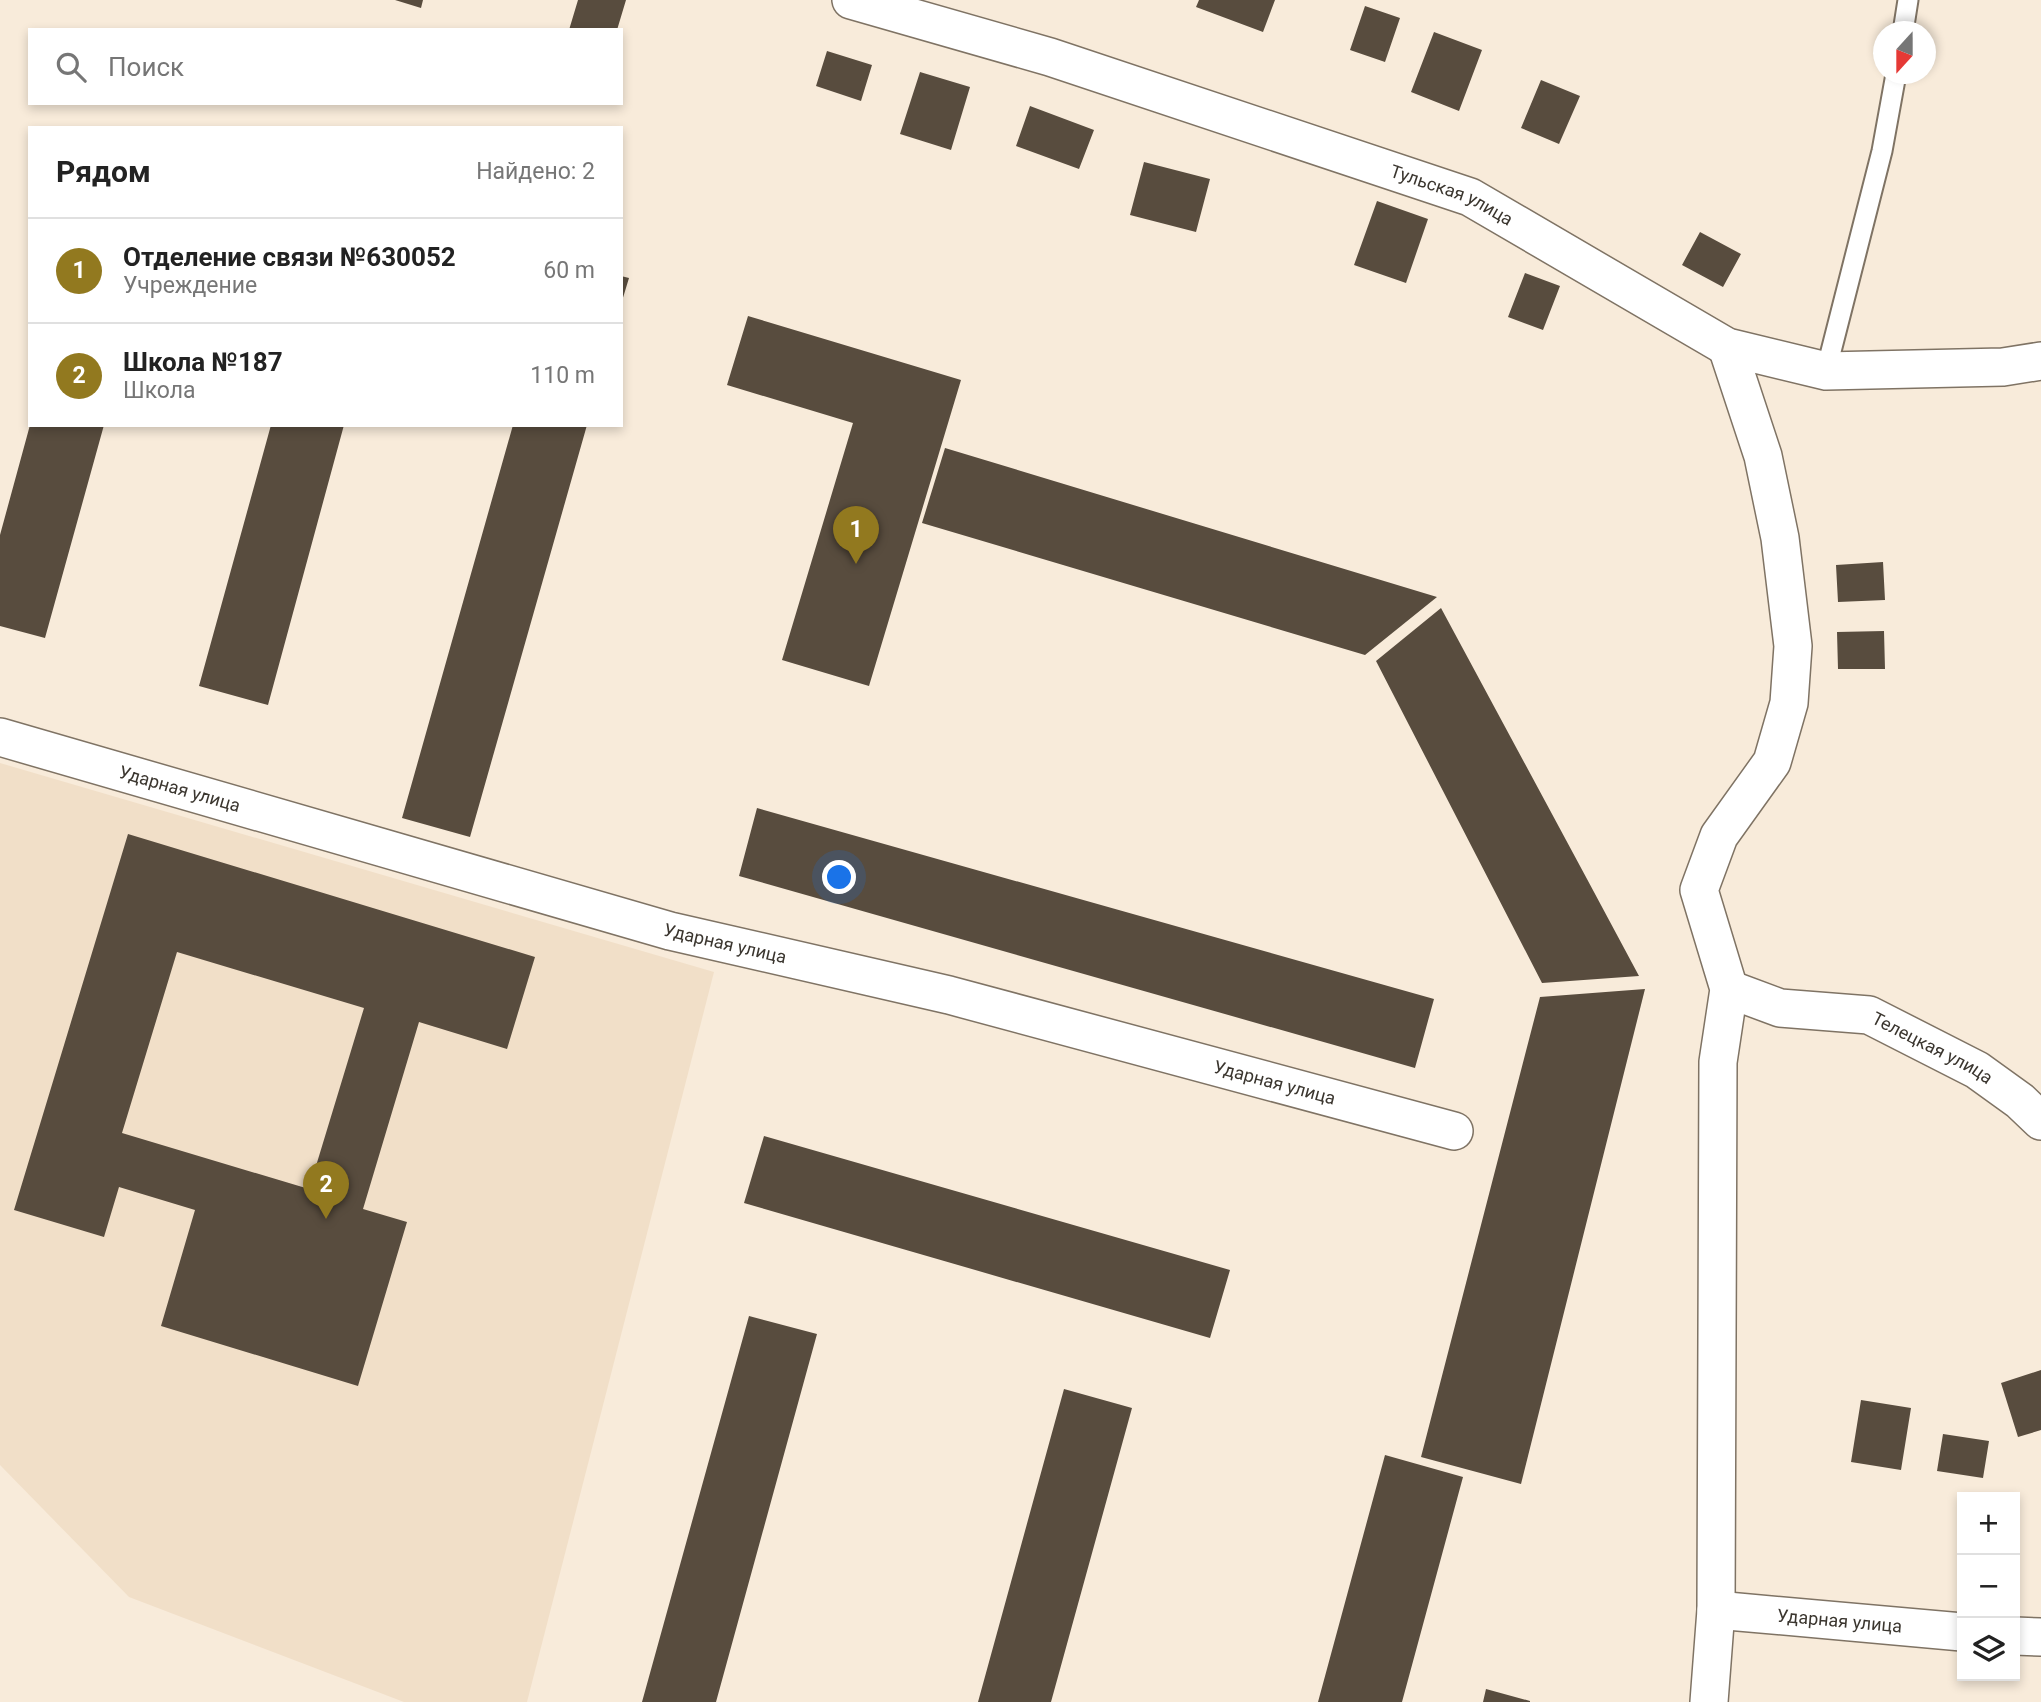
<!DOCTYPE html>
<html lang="ru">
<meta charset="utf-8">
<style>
body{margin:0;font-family:Roboto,sans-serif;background:#f6f6f6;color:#222}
.controls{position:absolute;right:21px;bottom:21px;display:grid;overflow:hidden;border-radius:0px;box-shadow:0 4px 10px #0003}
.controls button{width:63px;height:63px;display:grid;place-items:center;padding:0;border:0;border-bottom:2px solid #e0e0e0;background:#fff;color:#222;font:35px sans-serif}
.compass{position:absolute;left:1873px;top:21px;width:63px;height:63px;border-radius:50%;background:#fff;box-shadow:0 4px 10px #0003;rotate:201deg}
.you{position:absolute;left:840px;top:878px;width:24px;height:24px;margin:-18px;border:5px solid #fff;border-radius:50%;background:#1a73e8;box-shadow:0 0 0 10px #1a73e833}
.badge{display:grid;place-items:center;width:46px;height:46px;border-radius:50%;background:#92791f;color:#fff;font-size:23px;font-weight:700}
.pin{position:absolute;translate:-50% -58px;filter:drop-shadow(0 2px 4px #0008)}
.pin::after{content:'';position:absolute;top:37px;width:24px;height:21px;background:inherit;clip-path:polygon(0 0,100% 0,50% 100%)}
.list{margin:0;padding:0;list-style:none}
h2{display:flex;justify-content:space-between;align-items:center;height:91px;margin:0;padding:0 28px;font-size:30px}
h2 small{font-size:23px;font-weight:400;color:#767676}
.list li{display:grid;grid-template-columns:46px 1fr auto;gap:21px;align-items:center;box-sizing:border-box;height:105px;padding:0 28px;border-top:2px solid #e0e0e0}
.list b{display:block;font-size:26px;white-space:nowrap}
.list p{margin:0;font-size:23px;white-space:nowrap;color:#767676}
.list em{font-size:23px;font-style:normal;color:#767676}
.icon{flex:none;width:38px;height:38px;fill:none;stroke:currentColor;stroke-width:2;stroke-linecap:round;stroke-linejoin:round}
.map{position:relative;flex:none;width:2041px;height:1702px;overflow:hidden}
.search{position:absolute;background:#fff;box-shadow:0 4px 10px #0003;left:28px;top:28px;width:595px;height:77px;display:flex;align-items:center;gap:18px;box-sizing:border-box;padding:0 24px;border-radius:0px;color:#767676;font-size:26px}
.panel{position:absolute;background:#fff;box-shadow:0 4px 10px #0003;left:28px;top:126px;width:595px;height:301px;border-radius:0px}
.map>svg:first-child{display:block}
.built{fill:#f1dfc8}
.building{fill:#584c3e;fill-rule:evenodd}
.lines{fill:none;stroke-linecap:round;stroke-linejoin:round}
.lane-casing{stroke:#7f7364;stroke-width:23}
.street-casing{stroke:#7f7364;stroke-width:40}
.lane{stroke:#fff;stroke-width:19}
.street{stroke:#fff;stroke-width:37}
.labels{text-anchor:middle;stroke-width:7;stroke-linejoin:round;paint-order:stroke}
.street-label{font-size:18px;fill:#3b362f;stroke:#f8ebda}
</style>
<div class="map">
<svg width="2041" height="1702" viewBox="0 0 2041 1702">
<rect width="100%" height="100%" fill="#f8ebda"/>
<path class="built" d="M0,763L714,972L527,1702H404L129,1597L0,1465Z"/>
<path class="building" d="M395,0H423L421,8Z
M578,0H626L617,30H569Z
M1199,0H1275L1263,32L1196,7Z
M1365,6L1400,18L1385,62L1350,50Z
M1434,32L1482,50L1459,111L1411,92Z
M827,51L872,65L861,101L816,86Z
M920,72L970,87L951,150L900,134Z
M1541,80L1580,96L1559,144L1521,128Z
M1030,106L1094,130L1079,169L1016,146Z
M1144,162L1210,179L1196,232L1130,215Z
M1377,201L1428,219L1406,283L1354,265Z
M1700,232L1741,254L1723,287L1682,265Z
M1525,273L1560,286L1543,330L1508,317Z
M621,276L629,278L622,301H621Z
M748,316L961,380L869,686L782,660L853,423L727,385Z
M30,425H104L45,638L0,626V535Z
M271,425H344L268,705L199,686Z
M513,425H587L470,837L402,818Z
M945,448L1437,597L1365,655L922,523Z
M1883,562L1885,600L1838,602L1836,565Z
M1441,608L1587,879L1639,976L1542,983L1376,661Z
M1884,631L1885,669H1838L1837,632Z
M757,808L1434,999L1415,1068L739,876Z
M128,834L535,957L507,1049L419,1022L363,1209L407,1222L358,1386L161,1326L195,1210L119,1187L104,1237L14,1210ZM177,952L364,1008L309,1189L122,1133Z
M1645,989L1521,1484L1421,1457L1540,997Z
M764,1136L1230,1270L1210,1338L744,1203Z
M749,1316L817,1334L716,1702H642Z
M2041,1370V1430L2018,1437L2001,1383Z
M1064,1389L1132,1408L1051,1702H978Z
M1861,1400L1911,1408L1901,1470L1851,1462Z
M1943,1434L1989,1441L1983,1478L1937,1471Z
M1385,1455L1463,1477L1402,1702H1318Z
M1486,1689L1530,1701V1702H1483Z"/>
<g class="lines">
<defs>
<path id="lane" d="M1903,32L1908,0
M1826,371L1882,151L1896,74"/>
<g id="street">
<path id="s1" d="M851,0L1050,57L1470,197L1727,347L1826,371L2003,367L2041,361"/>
<path id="s2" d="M0,737L670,931L949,995L1454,1131"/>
<path id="s3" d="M1729,989L1780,1008L1869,1015L1977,1070L2020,1101L2041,1121"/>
<path id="s4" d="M1716,1610L1962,1632"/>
<path d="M2015,1636L2041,1637"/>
<path d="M1709,1702L1716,1610L1718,1062L1729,989L1699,890L1719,836L1772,762L1789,703L1793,646L1780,538L1763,456L1727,347"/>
</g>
</defs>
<use href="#lane" class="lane-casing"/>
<use href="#street" class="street-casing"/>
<use href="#lane" class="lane"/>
<use href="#street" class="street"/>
</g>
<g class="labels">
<g class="street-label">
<text dy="6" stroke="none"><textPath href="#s1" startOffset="632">Тульская улица</textPath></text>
<text dy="6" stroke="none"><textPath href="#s2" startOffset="187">Ударная улица</textPath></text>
<text dy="6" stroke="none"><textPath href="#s2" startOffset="754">Ударная улица</textPath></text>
<text dy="6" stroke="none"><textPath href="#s3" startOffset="215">Телецкая улица</textPath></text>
<text dy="6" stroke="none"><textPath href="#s2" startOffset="1321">Ударная улица</textPath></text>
<text dy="6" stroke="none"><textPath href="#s4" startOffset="124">Ударная улица</textPath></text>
</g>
</g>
</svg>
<div class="controls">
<button>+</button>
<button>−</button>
<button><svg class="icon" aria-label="layers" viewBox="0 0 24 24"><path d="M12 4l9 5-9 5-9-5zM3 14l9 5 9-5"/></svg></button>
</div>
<svg class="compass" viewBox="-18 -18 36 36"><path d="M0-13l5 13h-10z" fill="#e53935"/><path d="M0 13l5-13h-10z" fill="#767676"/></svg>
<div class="you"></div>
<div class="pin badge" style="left:856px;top:564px">1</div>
<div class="pin badge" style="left:326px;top:1219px">2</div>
<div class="search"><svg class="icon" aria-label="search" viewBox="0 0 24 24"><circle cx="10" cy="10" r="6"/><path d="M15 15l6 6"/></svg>Поиск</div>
<section class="panel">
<h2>Рядом<small>Найдено: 2</small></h2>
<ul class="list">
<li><span class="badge">1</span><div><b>Отделение связи №630052</b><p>Учреждение</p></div><em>60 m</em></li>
<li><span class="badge">2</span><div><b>Школа №187</b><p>Школа</p></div><em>110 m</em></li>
</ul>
</section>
</div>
